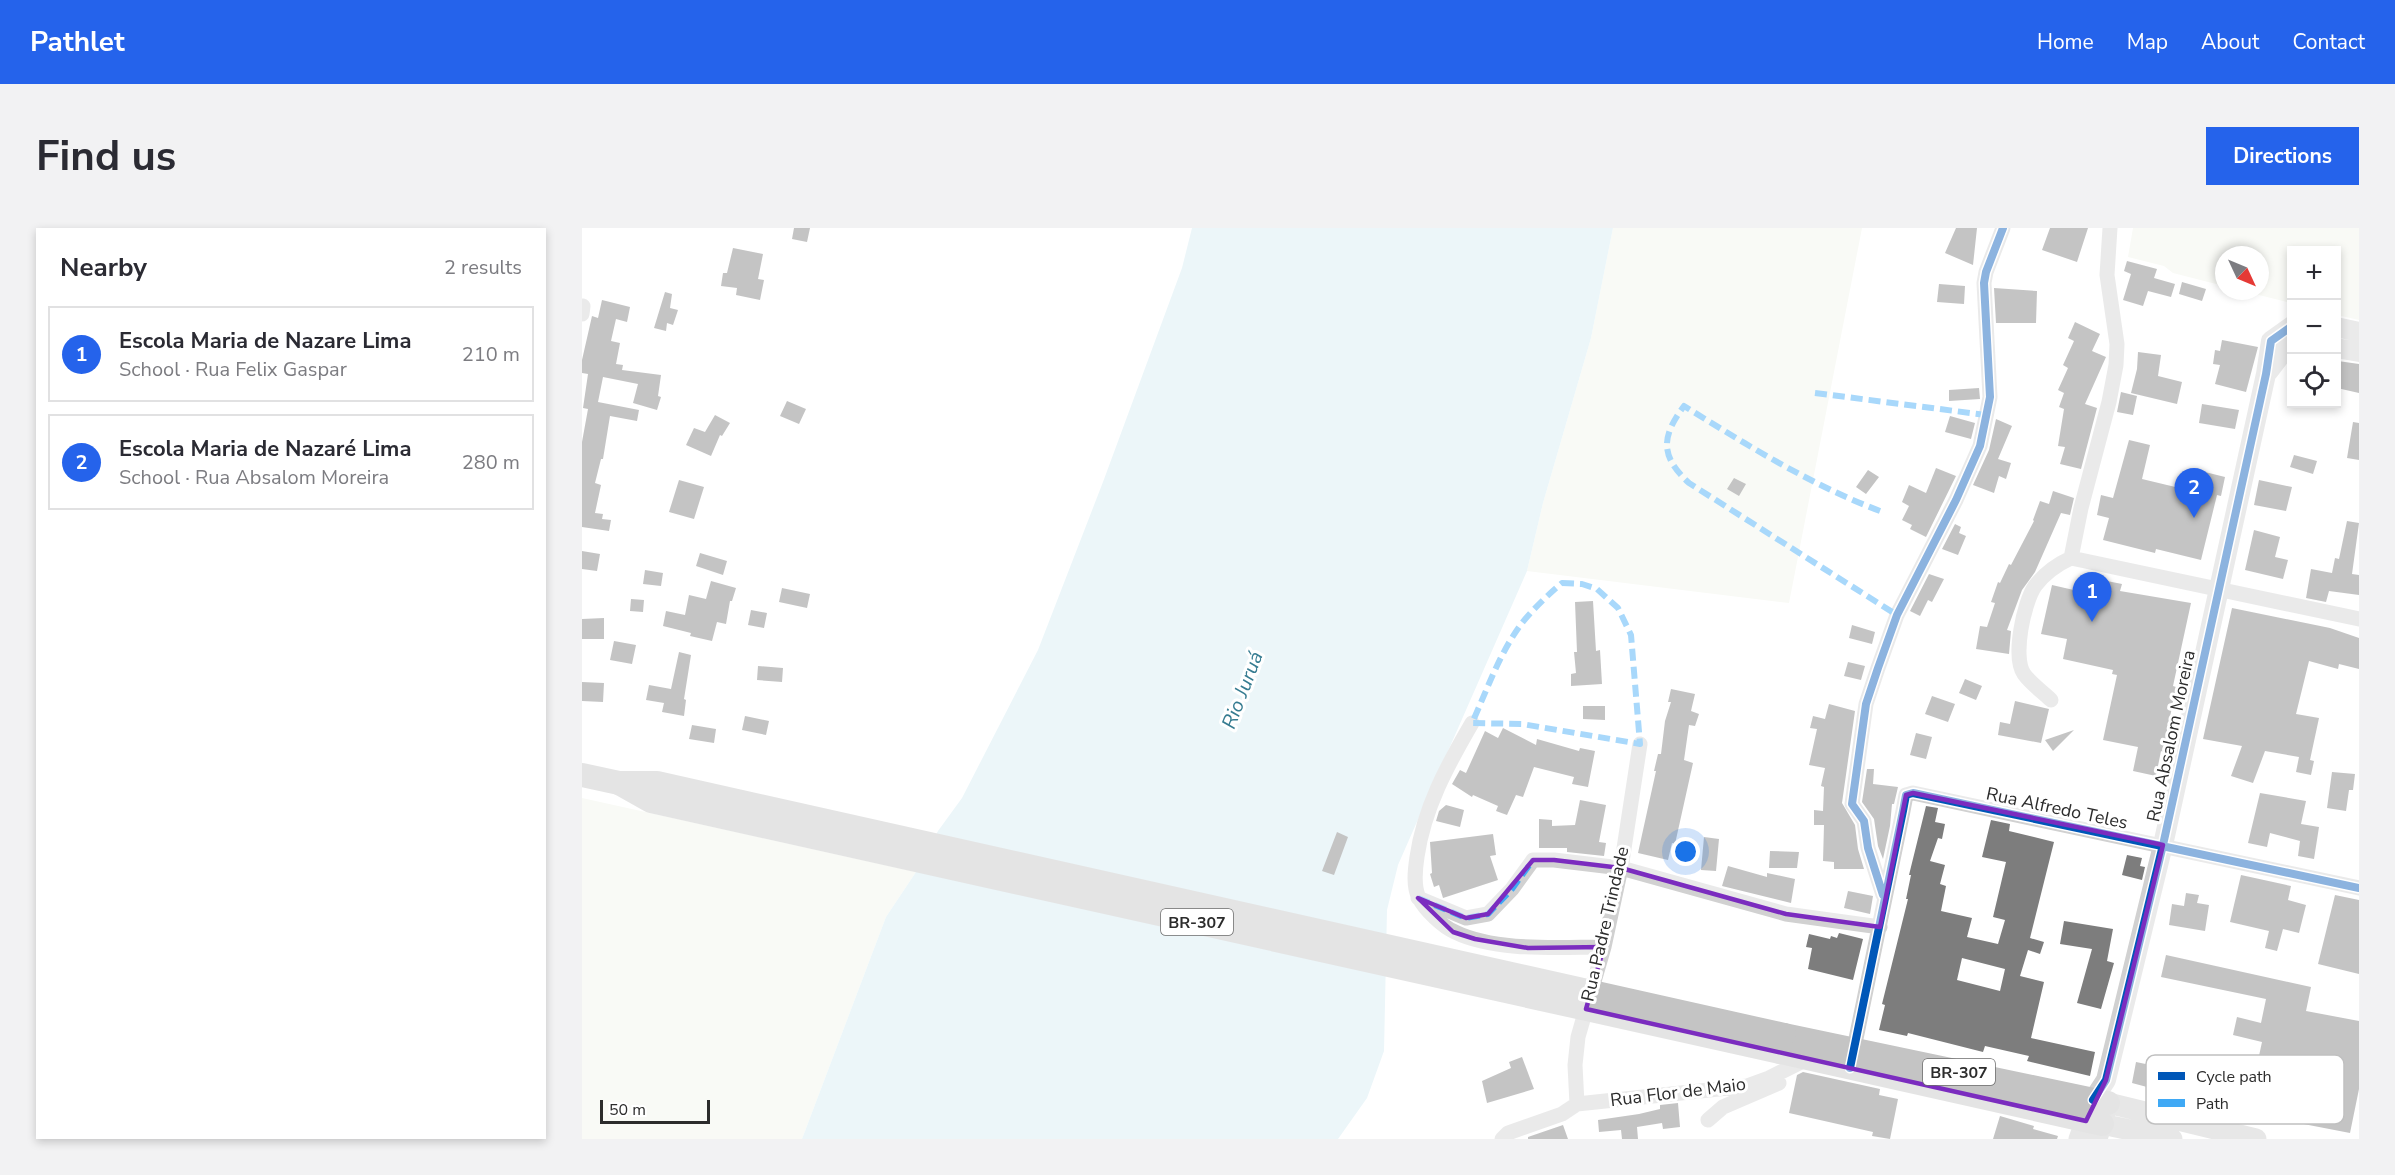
<!DOCTYPE html>
<meta charset="utf-8">
<style>
body{margin:0;font-family:"Nunito Sans",sans-serif;background:#f2f2f3;color:#2b2b33}
.controls{position:absolute;right:18px;top:18px;display:grid;overflow:hidden;border-radius:0px;box-shadow:0 3px 9px #0003}
.controls button{width:54px;height:54px;display:grid;place-items:center;padding:0;border:0;border-bottom:2px solid #e1e1e2;background:#fff;color:#2b2b33;font:30px sans-serif}
.compass{position:absolute;left:1633px;top:18px;width:54px;height:54px;border-radius:50%;background:#fff;box-shadow:0 3px 9px #0003;rotate:134deg}
.scale{position:absolute;left:18px;bottom:15px;width:110px;box-sizing:border-box;padding-left:6px;border:3px solid #2c2c2c;border-top:0;font-size:16px;line-height:21px;white-space:nowrap;color:#2c2c2c;-webkit-text-stroke:4px #fff;paint-order:stroke}
.you{position:absolute;left:1104px;top:624px;width:21px;height:21px;margin:-15px;border:4px solid #fff;border-radius:50%;background:#1a73e8;box-shadow:0 0 0 9px #1a73e833}
.badge{display:grid;place-items:center;width:39px;height:39px;border-radius:50%;background:#2563eb;color:#fff;font-size:20px;font-weight:700}
.pin{position:absolute;translate:-50% -50px;filter:drop-shadow(0 2px 3px #0008)}
.pin::after{content:'';position:absolute;top:32px;width:21px;height:18px;background:inherit;clip-path:polygon(0 0,100% 0,50% 100%)}
.list{margin:0;padding:0;list-style:none}
h2{display:flex;justify-content:space-between;align-items:center;height:78px;margin:0;padding:0 24px;font-size:26px}
h2 small{font-size:20px;font-weight:400;color:#7c7c81}
.list li{display:grid;grid-template-columns:39px 1fr auto;gap:18px;align-items:center;box-sizing:border-box;height:96px;margin:0 12px 12px;padding:0 12px;border:2px solid #e1e1e2;border-radius:0px}
.list b{display:block;font-size:22px;white-space:nowrap}
.list p{margin:0;font-size:20px;white-space:nowrap;color:#7c7c81}
.list em{font-size:20px;font-style:normal;color:#7c7c81}
.icon{flex:none;width:33px;height:33px;fill:none;stroke:currentColor;stroke-width:2;stroke-linecap:round;stroke-linejoin:round}
.map{position:relative;flex:none;width:1777px;height:911px;overflow:hidden;border-radius:0px}
header{display:flex;align-items:center;gap:36px;box-sizing:border-box;height:84px;padding:0 30px;background:#2563eb;color:#fff}
header strong{font-size:28px}
nav{display:flex;gap:33px;margin-inline-start:auto;font-size:21px}
.intro{display:flex;align-items:center;justify-content:space-between;box-sizing:border-box;height:144px;padding:0 36px}
h1{margin:0;font-size:42px}
.button{padding:15px 27px;border-radius:0px;background:#2563eb;color:#fff;font-size:21px;font-weight:700}
main{display:flex;gap:36px;padding:0 36px}
aside{flex:1;background:#fff;border-radius:0px;box-shadow:0 3px 9px #0003}
.map>svg:first-child{display:block}
.green{fill:#f1f4ea}
.water{fill:#d4ebf2}
.building{fill:#7d7d7d;fill-rule:evenodd}
.lines{fill:none;stroke-linecap:round;stroke-linejoin:round}
.minor{stroke:#d1d1d1;stroke-width:15}
.tertiary{stroke:#d1d1d1;stroke-width:20}
.secondary{stroke:#cacaca;stroke-width:21}
.primary{stroke:#c4c4c4;stroke-width:24}
.primary-bridge{stroke:#c4c4c4;stroke-width:24}
.quiet{stroke:#3fa9f5;stroke-width:6;stroke-dasharray:12 6;stroke-linecap:butt}
.cycleway-casing{stroke:#fff;stroke-width:11}
.cycleway{stroke:#0057b8;stroke-width:8}
.marked{fill:none;stroke:#7b2cbf;stroke-width:4.5;stroke-linejoin:round}
.labels{text-anchor:middle;stroke-width:6;stroke-linejoin:round;paint-order:stroke}
.shield{fill:#fff;stroke:#6b6b6b;stroke-width:1.5}
.shield-label{font-size:16px;font-weight:bold;fill:#2c2c2c}
.street-label{font-size:18px;fill:#2c2c2c;stroke:#fff}
.water-label{font-size:20px;font-style:italic;fill:#367c91;stroke:#fff}
.key{fill:#fff;stroke:#c0c0c0;stroke-width:1.5}
.key-label{font-size:16px;fill:#2c2c2c}
</style>
<header>
<strong>Pathlet</strong>
<nav><a>Home</a><a>Map</a><a>About</a><a>Contact</a></nav>
</header>
<div class="intro"><h1>Find us</h1><a class="button">Directions</a></div>
<main>
<aside>
<h2>Nearby<small>2 results</small></h2>
<ul class="list">
<li><span class="badge">1</span><div><b>Escola Maria de Nazare Lima</b><p>School · Rua Felix Gaspar</p></div><em>210 m</em></li>
<li><span class="badge">2</span><div><b>Escola Maria de Nazaré Lima</b><p>School · Rua Absalom Moreira</p></div><em>280 m</em></li>
</ul>
</aside>
<div class="map">
<svg width="1777" height="911" viewBox="0 0 1777 911">
<rect width="100%" height="100%" fill="#fff"/>
<path class="green" d="M1031,0H1280L1207,375L945,343L961,275L1009,110Z
M1551,0H1777V92L1755,87L1754,22H1710L1709,75L1661,63H1678V27H1642V58L1591,45L1582,38L1546,29Z
M0,570L334,644L304,689L220,911H0Z"/>
<path class="water" d="M610,0H1031L1009,110L961,275L945,343L816,637L805,682L802,823L785,870L756,911H220L304,689L334,644L356,603L380,570L456,422L521,254L600,40Z"/>
<path class="building" d="M212,0H228L225,14L210,11Z
M1374,0H1395L1391,37L1363,25Z
M1468,0H1506L1495,34L1460,22Z
M151,20L181,26L176,51L182,52L178,72L154,67L155,60L139,58L141,45H145Z
M1545,33L1575,41L1572,50L1593,56L1589,69L1566,63L1561,78L1541,72L1549,46L1542,43Z
M1600,54L1624,61L1620,73L1597,66Z
M1357,56L1383,58L1382,76L1355,74Z
M1412,60L1455,63L1454,95H1414Z
M83,64L90,66L88,80L96,82L91,97L85,95L84,103L72,100Z
M20,72L48,79L45,94L34,91L29,113L38,115L34,136L41,137L40,142L79,147L76,168L79,169L75,182L51,175L56,156L21,149L16,174L57,182L55,193L28,188L21,231H19L13,255L19,257L13,285L21,286L20,291L29,292L27,303L0,299V214L6,181L1,180L6,146L0,145V132L10,88L16,90Z
M1493,94L1518,106L1510,123L1524,129L1503,176L1515,180L1499,241L1478,236L1483,219L1476,218L1482,181L1477,179L1482,165L1476,162L1486,140L1481,137L1492,113L1486,110Z
M1640,112L1676,119L1664,164L1633,156L1638,137L1631,136L1633,122L1638,123Z
M1556,124L1579,127L1576,148L1600,154L1595,176L1549,165L1555,141Z
M1756,133L1777,136V165L1755,160Z
M1397,160L1398,171L1367,173V162Z
M1539,164L1555,168L1551,187L1535,184Z
M205,173L224,181L217,196L198,188Z
M1620,176L1657,182L1653,201L1617,195Z
M133,187L148,195L140,208L138,207L129,228L104,217L112,200L123,204Z
M1368,188L1393,195L1389,211L1363,204Z
M1414,191L1430,198L1416,231L1429,235L1424,251L1417,248L1412,265L1391,257L1407,222Z
M1771,194L1777,195V232L1765,230Z
M1547,212L1568,217L1560,251L1610,263L1615,242L1643,249L1639,268L1635,267L1619,332L1574,321L1573,325L1521,312L1527,290L1515,287L1519,267L1531,270Z
M1712,227L1735,233L1731,246L1708,239Z
M1354,240L1374,248L1344,309L1328,301L1330,297L1320,292L1327,278L1320,274L1327,257L1344,265Z
M1286,242L1297,249L1284,266L1274,259Z
M1152,250L1164,256L1157,268L1145,261Z
M97,252L122,259L112,291L87,284Z
M1677,252L1710,259L1704,283L1672,277Z
M1471,263L1492,270L1488,287L1479,285L1453,344L1440,362L1425,402L1429,403L1427,426L1394,421L1398,398L1405,399L1413,375L1409,374L1416,354L1418,355L1427,336L1429,337L1452,293L1451,292L1458,273L1467,276Z
M1765,293L1777,295L1770,346L1777,347V367L1747,363L1744,374L1724,370L1729,341L1750,345L1753,330L1757,331Z
M1373,296L1379,299L1377,305L1384,308L1376,327L1360,321Z
M1672,302L1698,309L1693,329L1706,332L1701,351L1663,342Z
M0,323L18,326L15,343L0,341Z
M118,325L145,333L141,347L114,338Z
M63,342L81,345L79,358L61,356Z
M1347,346L1362,351L1350,374L1346,372L1338,388L1328,383Z
M1500,348L1540,356L1538,363L1609,375L1591,458L1594,459L1581,524L1579,523L1574,548L1551,543L1556,519L1521,512L1535,447L1530,446L1531,442L1481,431L1485,411L1459,406L1470,357L1496,363Z
M129,353L154,360L150,373H148L144,396L135,394L130,413L108,408L109,405L81,398L84,383L103,387L107,367L124,371Z
M200,360L228,366L225,380L197,374Z
M49,371L62,372L61,384L48,383Z
M1011,373L1014,423L1018,422L1020,456L989,458V446L994,445L992,424H995L993,374Z
M1650,380L1748,400L1777,410V441L1757,436L1756,441L1727,433L1714,486L1737,490L1728,532L1732,533L1729,547L1714,544L1717,529L1683,523L1671,555L1649,548L1660,518L1621,511Z
M169,382L185,385L182,400L166,397Z
M22,390V411H0V391Z
M1270,397L1293,404L1290,416L1267,410Z
M32,413L54,417L50,436L28,432Z
M97,424L109,427L102,471L104,472L102,488L80,484L82,475L64,472L67,457L89,461Z
M1266,434L1283,438L1279,452L1262,448Z
M176,438L201,440L200,454L175,452Z
M1383,451L1400,458L1394,472L1377,465Z
M0,454L22,455L21,474L0,473Z
M1089,461L1113,466L1109,483L1117,486L1113,498L1107,497L1102,532L1111,535L1093,616L1090,615L1086,632L1056,625L1074,543H1072L1076,526H1079L1083,493L1089,474H1086Z
M1350,468L1373,476L1366,494L1343,486Z
M1433,473L1467,481L1459,515L1416,507L1418,494L1428,496Z
M1247,476L1273,483L1260,575L1273,597L1276,621L1282,641H1252V634L1241,633L1242,597H1232V582L1241,583L1242,559L1239,558L1243,540L1227,537L1235,501L1228,500L1231,488L1243,491Z
M1001,478H1023V492L1001,491Z
M163,488L187,493L184,507L160,502Z
M110,497L134,501L132,515L107,511Z
M921,500L954,517L955,511L997,523L998,520L1013,523L1006,559L990,556L992,549L952,539L941,569L934,567L925,587L914,583L916,578L891,567L890,569L870,556L878,542L884,545L903,503L916,510Z
M1492,502L1471,523L1463,512Z
M1334,505L1350,509L1344,531L1328,527Z
M1285,541H1292L1291,556L1316,559L1312,576H1310L1308,598L1301,631L1296,618L1292,591L1280,574Z
M1750,544L1773,546L1771,562H1767L1764,583L1745,580Z
M1678,565L1724,573L1719,596L1737,599L1732,631L1716,628L1718,613L1688,605L1685,619L1666,615Z
M998,572L1024,577L1017,614L1024,615L1022,628L985,624V620H957V591L970,592V598L993,597Z
M864,577L882,582L878,599L854,593L857,583Z
M1344,578L1356,580L1353,594L1363,596L1360,611L1356,610L1348,633L1363,637L1358,656L1364,658L1359,683L1390,690L1385,709L1416,716L1423,692L1411,689L1424,634L1400,629L1409,592L1428,596L1427,603L1472,614L1448,710L1462,714L1458,726L1446,722L1438,748L1462,754L1449,810L1513,824L1508,848L1445,833L1447,828L1403,818L1401,824L1326,805L1325,808L1297,802L1303,777L1300,776L1326,671H1324L1329,647H1327ZM1380,730L1423,741L1418,763L1375,752Z
M755,604L766,609L752,647L740,643Z
M911,606L914,627L908,628L916,652L861,670L857,657L852,659L848,646L850,645L848,614Z
M1122,609L1137,611L1134,643L1119,642Z
M1188,623L1217,624L1215,640H1187Z
M1545,627L1560,630L1558,638L1563,639L1560,652L1540,647Z
M1146,638L1185,649V645L1213,651L1209,675L1140,658Z
M1659,647L1709,658L1706,672L1724,677L1717,705L1701,701L1695,723L1683,720L1687,703L1648,694Z
M1266,663L1291,668L1288,686L1262,680Z
M1604,665L1617,667L1615,675L1627,677L1623,703L1587,697L1590,676L1602,678Z
M1753,667L1777,672V746L1736,736Z
M1482,693L1531,701L1525,733L1532,735L1519,781L1495,775L1510,721L1478,716Z
M1257,705L1281,711L1271,752L1226,741L1230,720L1224,719L1227,706L1248,711L1249,708L1255,710Z
M1584,727L1729,759L1724,783L1777,793V861L1768,905L1706,893V891L1665,883L1666,879L1621,871V874L1550,855L1554,834L1641,852L1646,831L1675,837L1680,814L1651,807L1655,789L1679,795L1684,771L1579,749Z
M940,829L952,861L905,875L900,853L929,840L927,834Z
M1221,844L1298,861L1297,867L1316,871L1308,911L1290,908L1291,904L1207,885L1215,847Z
M1096,875L1098,899L1081,901L1080,895L1055,899L1056,911H1040L1039,902L1017,904L1016,892L1057,886L1078,881V877Z
M1418,888L1452,898L1451,901L1476,908L1475,911H1411Z
M981,897L986,911H946V909Z"/>
<g class="lines">
<path class="minor" d="M0,86L1,78
M1489,330L1777,391
M1469,472C1461,464 1449,456 1442,446C1430,429 1442,374 1453,358C1462,346 1476,336 1489,330L1499,280L1527,174L1534,137L1535,116L1525,47L1528,0
M890,495C865,538 842,580 835,629C833,642 831,658 837,670C843,682 861,699 873,704C914,724 977,719 1022,719
M1301,667L1286,620L1282,593L1270,576L1284,476L1296,440L1315,387L1374,272L1398,218L1408,169L1402,55L1404,44L1421,0
M836,670L884,690L906,686L930,661L951,632H972L1039,640L1204,686L1298,699
M1270,830L1321,583L1324,567L1331,565L1777,660
M995,876L993,837L996,809L1022,719L1039,640L1058,516
M1126,892L1141,879L1197,855
M920,911L926,905L980,886L995,876L1165,858L1187,850L1225,831"/>
<path class="tertiary" d="M1754,99L1777,104
M1754,120L1777,124
M1686,144L1705,119L1710,117
M1511,872L1524,852L1581,617L1684,146L1689,113L1710,98"/>
<path class="secondary" d="M1520,896L1590,911
M1497,911L1509,878
M1515,911L1526,875L1674,911"/>
<path class="primary" d="M0,547L37,555
M1202,807L1526,875
M1198,824L1520,896"/>
<path class="primary-bridge" d="M37,555L69,573L1198,824
M38,555H75L1202,807"/>
<path class="quiet" d="M1233,165L1404,187
M1298,283C1229,257 1165,217 1102,178C1079,209 1078,228 1107,255L1315,387
M980,355L1000,356L1015,361L1036,380L1049,407L1058,516L940,496L890,495C905,462 918,424 940,395C952,380 966,367 980,355Z
M836,670L884,690L906,686L930,661L951,632"/>
<defs>
<path id="cycleway" d="M1301,667L1286,620L1282,593L1270,576L1284,476L1296,440L1315,387L1374,272L1398,218L1408,169L1402,55L1404,44L1421,0
M1268,840L1321,583L1324,567L1331,565L1777,660
M1511,872L1524,852L1581,617L1684,146L1689,113L1710,98"/>
</defs>
<use href="#cycleway" class="cycleway-casing"/>
<use href="#cycleway" class="cycleway"/>
</g>
<path d="M0 0H1777V911H0ZM1331,565L1581,617L1524,852L1504,893L1004,781L1022,719L946,720L893,711L871,704L836,670L884,690L906,686L951,632H972L1039,640L1204,686L1298,699L1324,567Z" fill="#fff" fill-opacity=".55" fill-rule="evenodd"/>
<path class="marked" d="M1331,565L1581,617L1524,852L1504,893L1004,781L1022,719L946,720L893,711L871,704L836,670L884,690L906,686L951,632H972L1039,640L1204,686L1298,699L1324,567Z"/>
<g class="labels">
<g class="shield">
<rect x="579" y="681" width="72" height="26" rx="4.5"/>
<rect x="1341" y="831" width="72" height="26" rx="4.5"/>
</g>
<g class="shield-label">
<text x="615" y="700">BR-307</text>
<text x="1377" y="850">BR-307</text>
</g>
<g class="street-label">
<text transform="translate(1589 508) rotate(-78)" y="6">Rua Absalom Moreira</text>
<text transform="translate(1475 580) rotate(12)" y="6">Rua Alfredo Teles</text>
<text transform="translate(1023 696) rotate(-77)" y="6">Rua Padre Trindade</text>
<text transform="translate(1096 864) rotate(-7)" y="6">Rua Flor de Maio</text>
</g>
<g class="water-label">
<text transform="translate(660 462) rotate(-69)" y="7">Rio Juruá</text>
</g>
</g>
<rect x="1564" y="827" width="198" height="69" rx="9" class="key"/>
<rect x="1576" y="844" width="27" height="8" fill="#0057b8"/>
<rect x="1576" y="871" width="27" height="8" fill="#3fa9f5"/>
<g class="key-label">
<text x="1614" y="854">Cycle path</text>
<text x="1614" y="881">Path</text>
</g>
</svg>
<div class="controls">
<button>+</button>
<button>−</button>
<button><svg class="icon" aria-label="locate" viewBox="0 0 24 24"><circle cx="12" cy="12" r="6"/><path d="M12 2v4M12 18v4M2 12h4M18 12h4"/></svg></button>
</div>
<svg class="compass" viewBox="-18 -18 36 36"><path d="M0-13l5 13h-10z" fill="#e53935"/><path d="M0 13l5-13h-10z" fill="#7c7c81"/></svg>
<div class="scale">50 m</div>
<div class="you"></div>
<div class="pin badge" style="left:1510px;top:394px">1</div>
<div class="pin badge" style="left:1612px;top:290px">2</div>
</div>
</main>
